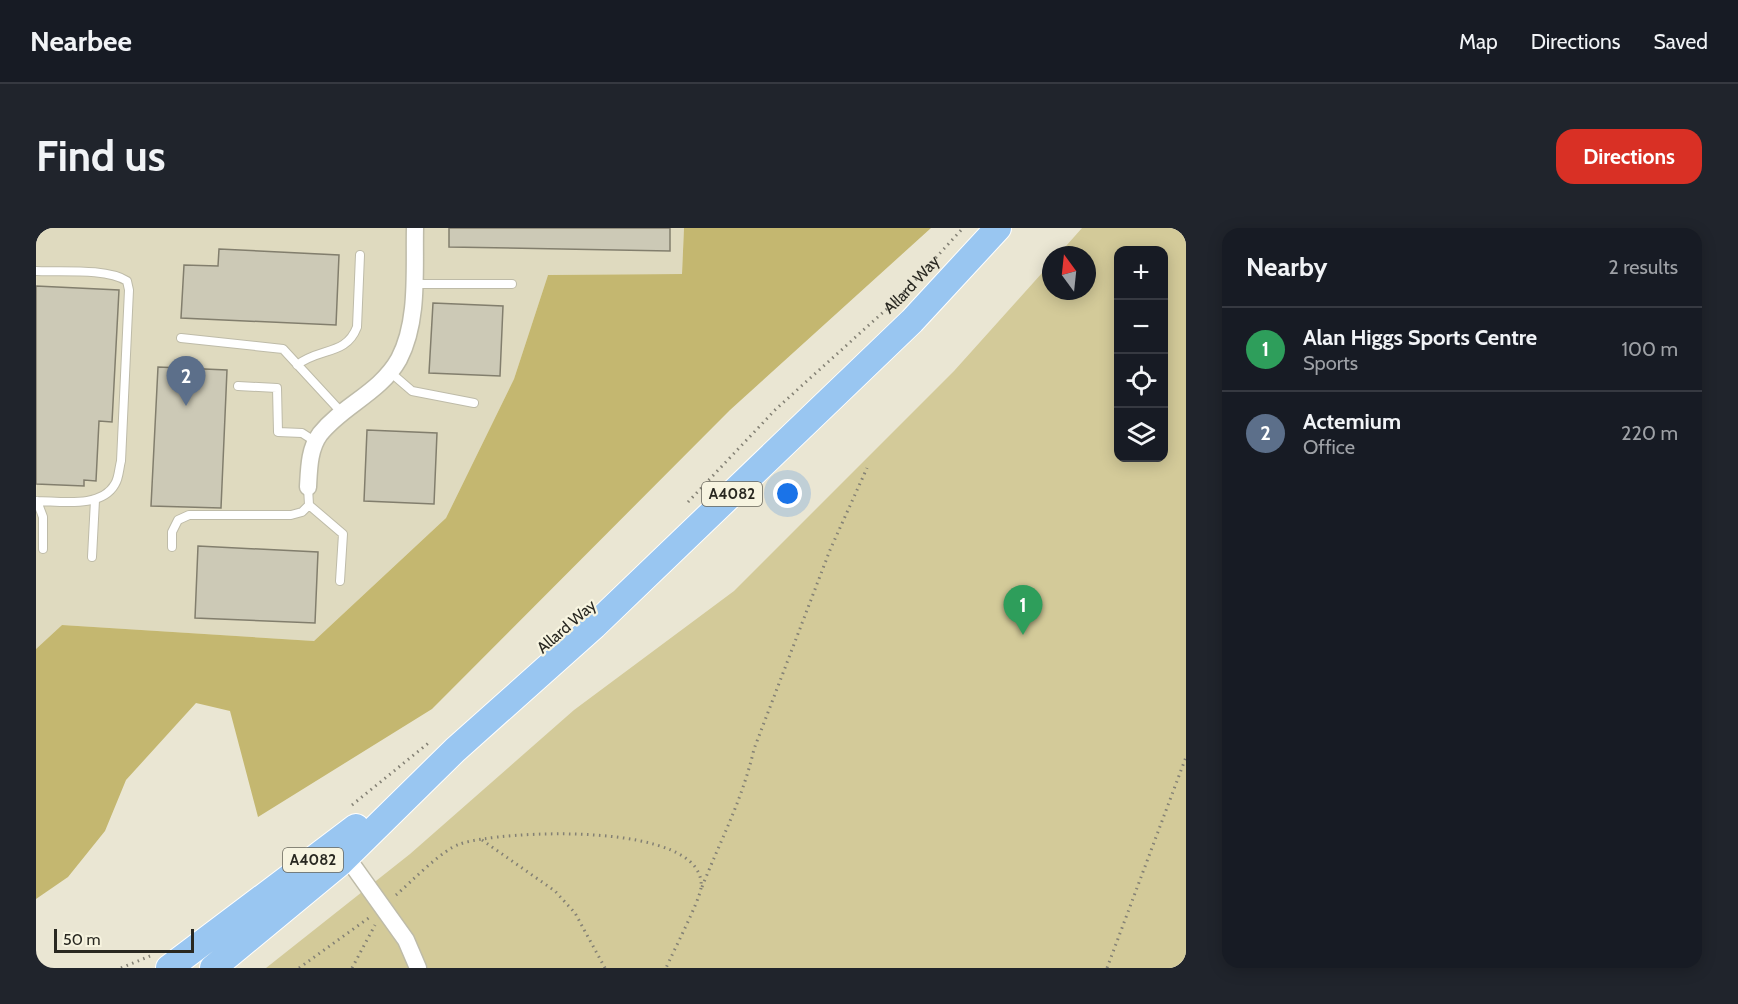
<!DOCTYPE html>
<meta charset="utf-8">
<style>
body{margin:0;font-family:Cabin,sans-serif;background:#20242c;color:#f1f3f6}
.controls{position:absolute;right:18px;top:18px;display:grid;overflow:hidden;border-radius:12px;box-shadow:0 3px 15px #0003}
.controls button{width:54px;height:54px;display:grid;place-items:center;padding:0;border:0;border-bottom:2px solid #363941;background:#171b24;color:#f1f3f6;font:30px sans-serif}
.compass{position:absolute;left:1006px;top:18px;width:54px;height:54px;border-radius:50%;background:#171b24;box-shadow:0 3px 15px #0003;rotate:345deg}
.scale{position:absolute;left:18px;bottom:15px;width:140px;box-sizing:border-box;padding-left:6px;border:3px solid #292821;border-top:0;font-size:16px;line-height:21px;white-space:nowrap;color:#292821;-webkit-text-stroke:4px #f7f4e0;paint-order:stroke}
.you{position:absolute;left:752px;top:266px;width:21px;height:21px;margin:-15px;border:4px solid #fff;border-radius:50%;background:#1a73e8;box-shadow:0 0 0 9px #1a73e833}
.badge{display:grid;place-items:center;width:39px;height:39px;border-radius:50%;background:#d93025;color:#fff;font-size:20px;font-weight:700}
.pin{position:absolute;translate:-50% -50px;filter:drop-shadow(0 2px 3px #0008)}
.pin::after{content:'';position:absolute;top:32px;width:21px;height:18px;background:inherit;clip-path:polygon(0 0,100% 0,50% 100%)}
.list{margin:0;padding:0;list-style:none}
h2{display:flex;justify-content:space-between;align-items:center;height:78px;margin:0;padding:0 24px;font-size:26px}
h2 small{font-size:20px;font-weight:400;color:#9ea1a6}
.list li{display:grid;grid-template-columns:39px 1fr auto;gap:18px;align-items:center;box-sizing:border-box;height:84px;padding:0 24px;border-top:2px solid #363941}
.list b{display:block;font-size:22px;white-space:nowrap}
.list p{margin:0;font-size:20px;white-space:nowrap;color:#9ea1a6}
.list em{font-size:20px;font-style:normal;color:#9ea1a6}
.icon{flex:none;width:33px;height:33px;fill:none;stroke:currentColor;stroke-width:2;stroke-linecap:round;stroke-linejoin:round}
.map{position:relative;flex:none;width:1150px;height:740px;overflow:hidden;border-radius:18px}
header{display:flex;align-items:center;gap:36px;box-sizing:border-box;height:84px;padding:0 30px;background:#171b24;border-bottom:2px solid #363941}
header strong{font-size:28px}
nav{display:flex;gap:33px;margin-inline-start:auto;font-size:21px}
.intro{display:flex;align-items:center;justify-content:space-between;box-sizing:border-box;height:144px;padding:0 36px}
h1{margin:0;font-size:42px}
.button{padding:15px 27px;border-radius:18px;background:#d93025;color:#fff;font-size:21px;font-weight:700}
main{display:flex;gap:36px;padding:0 36px}
aside{flex:1;background:#171b24;border-radius:18px;box-shadow:0 3px 15px #0003}
.map>svg:first-child{display:block}
.built{fill:#dfdabf}
.green{fill:#d3ca99;fill-rule:evenodd}
.forest{fill:#c4b770}
.building{fill:#ccc9b6;stroke:#827e6d;stroke-width:1.5}
.lines{fill:none;stroke-linecap:round;stroke-linejoin:round}
.lane-casing{stroke:#bebba8;stroke-width:10}
.street-casing{stroke:#bebba8;stroke-width:19}
.primary-casing{stroke:#fff;stroke-width:28}
.path{stroke:#838074;stroke-width:3;stroke-dasharray:1.5 4.5;stroke-linecap:butt}
.lane{stroke:#fff;stroke-width:8}
.street{stroke:#fff;stroke-width:16}
.primary{stroke:#99c6f1;stroke-width:26}
.labels{text-anchor:middle;stroke-width:4.5;stroke-linejoin:round;paint-order:stroke}
.shield{fill:#f7f4e0;stroke:#67655a;stroke-width:1.5}
.shield-label{font-size:15px;font-weight:bold;fill:#292821}
.street-label{font-size:16px;fill:#292821;stroke:#f7f4e0}
</style>
<header>
<strong>Nearbee</strong>
<nav><a>Map</a><a>Directions</a><a>Saved</a></nav>
</header>
<div class="intro"><h1>Find us</h1><a class="button">Directions</a></div>
<main>
<div class="map">
<svg width="1150" height="740" viewBox="0 0 1150 740">
<rect width="100%" height="100%" fill="#eae6d3"/>
<path class="built" d="M0,0H648L646,46L512,47L478,151L410,290L278,413L26,397L0,421Z"/>
<path class="green" d="M1046,0H1150V740H230L374,626L538,482L698,363L918,143L1015,35V63H1051V27H1022ZM1082,22H1128V230H1082Z"/>
<path class="forest" d="M648,0H895L694,182L396,481L222,589L194,483L160,475L90,552L69,603L32,649L0,671V421L26,397L278,413L410,290L478,151L512,47L646,46Z"/>
<path class="building" d="M413,0H634V23L413,19Z
M183,21L303,27L300,97L145,90L148,37L182,38Z
M0,58L83,62L76,194L63,193L60,253L48,252V258L0,256Z
M397,75L467,78L464,148L393,145Z
M122,139L191,142L185,280L115,278Z
M331,202L401,205L398,276L328,273Z
M162,318L282,324L279,395L159,390Z"/>
<g class="lines">
<defs>
<path id="lane" d="M0,43C25,44 71,40 91,53L93,62L85,233C83,240 83,250 79,256C65,281 24,273 0,273
M378,56H476
M145,110L247,121L307,186
M261,137C284,119 310,128 321,99L324,27
M354,144L376,163L438,175
M202,158L241,160L242,204L266,205L280,214
M1,273L7,289V321
M273,277L307,306L304,353
M136,319V304L142,292L153,287H255L266,284L273,277L272,259
M56,329L59,272"/>
<path id="street" d="M272,259C273,241 273,221 284,206C307,177 344,165 363,131C383,93 378,42 379,0
M310,628L370,712L382,740"/>
<path id="primary" d="M133,740L320,599
M177,740L304,635L419,522L558,398L876,93L962,0"/>
</defs>
<use href="#lane" class="lane-casing"/>
<use href="#street" class="street-casing"/>
<use href="#primary" class="primary-casing"/>
<g class="path">
<path id="s1" d="M652,274L740,181L864,69L927,0"/>
<path d="M316,577L395,513"/>
<path d="M446,612L519,663L539,685L569,740"/>
<path d="M666,659C685,611 706,573 718,521L794,322L831,240"/>
<path d="M360,667C375,654 407,621 424,616C464,602 672,592 665,660C663,674 637,724 630,740"/>
<path d="M85,740L114,728"/>
<path d="M263,740L334,689"/>
<path d="M316,740L339,697"/>
<path d="M1071,740L1150,529"/>
</g>
<use href="#lane" class="lane"/>
<use href="#street" class="street"/>
<use href="#primary" class="primary"/>
</g>
<g class="labels">
<g class="shield">
<rect x="666" y="254" width="60" height="24" rx="4.5"/>
<rect x="247" y="620" width="60" height="24" rx="4.5"/>
</g>
<g class="shield-label">
<text x="696" y="271">A4082</text>
<text x="277" y="637">A4082</text>
</g>
<g class="street-label">
<text dy="6" stroke="none"><textPath href="#s1" startOffset="312">Allard Way</textPath></text>
<text transform="translate(530 398) rotate(-41)" y="6">Allard Way</text>
</g>
</g>
</svg>
<div class="controls">
<button>+</button>
<button>−</button>
<button><svg class="icon" aria-label="locate" viewBox="0 0 24 24"><circle cx="12" cy="12" r="6"/><path d="M12 2v4M12 18v4M2 12h4M18 12h4"/></svg></button>
<button><svg class="icon" aria-label="layers" viewBox="0 0 24 24"><path d="M12 4l9 5-9 5-9-5zM3 14l9 5 9-5"/></svg></button>
</div>
<svg class="compass" viewBox="-18 -18 36 36"><path d="M0-13l5 13h-10z" fill="#e53935"/><path d="M0 13l5-13h-10z" fill="#9ea1a6"/></svg>
<div class="scale">50 m</div>
<div class="you"></div>
<div class="pin badge" style="left:987px;top:407px;background:#2e9e5b">1</div>
<div class="pin badge" style="left:150px;top:178px;background:#5c6f8a">2</div>
</div>
<aside>
<h2>Nearby<small>2 results</small></h2>
<ul class="list">
<li><span class="badge" style="background:#2e9e5b">1</span><div><b>Alan Higgs Sports Centre</b><p>Sports</p></div><em>100 m</em></li>
<li><span class="badge" style="background:#5c6f8a">2</span><div><b>Actemium</b><p>Office</p></div><em>220 m</em></li>
</ul>
</aside>
</main>
